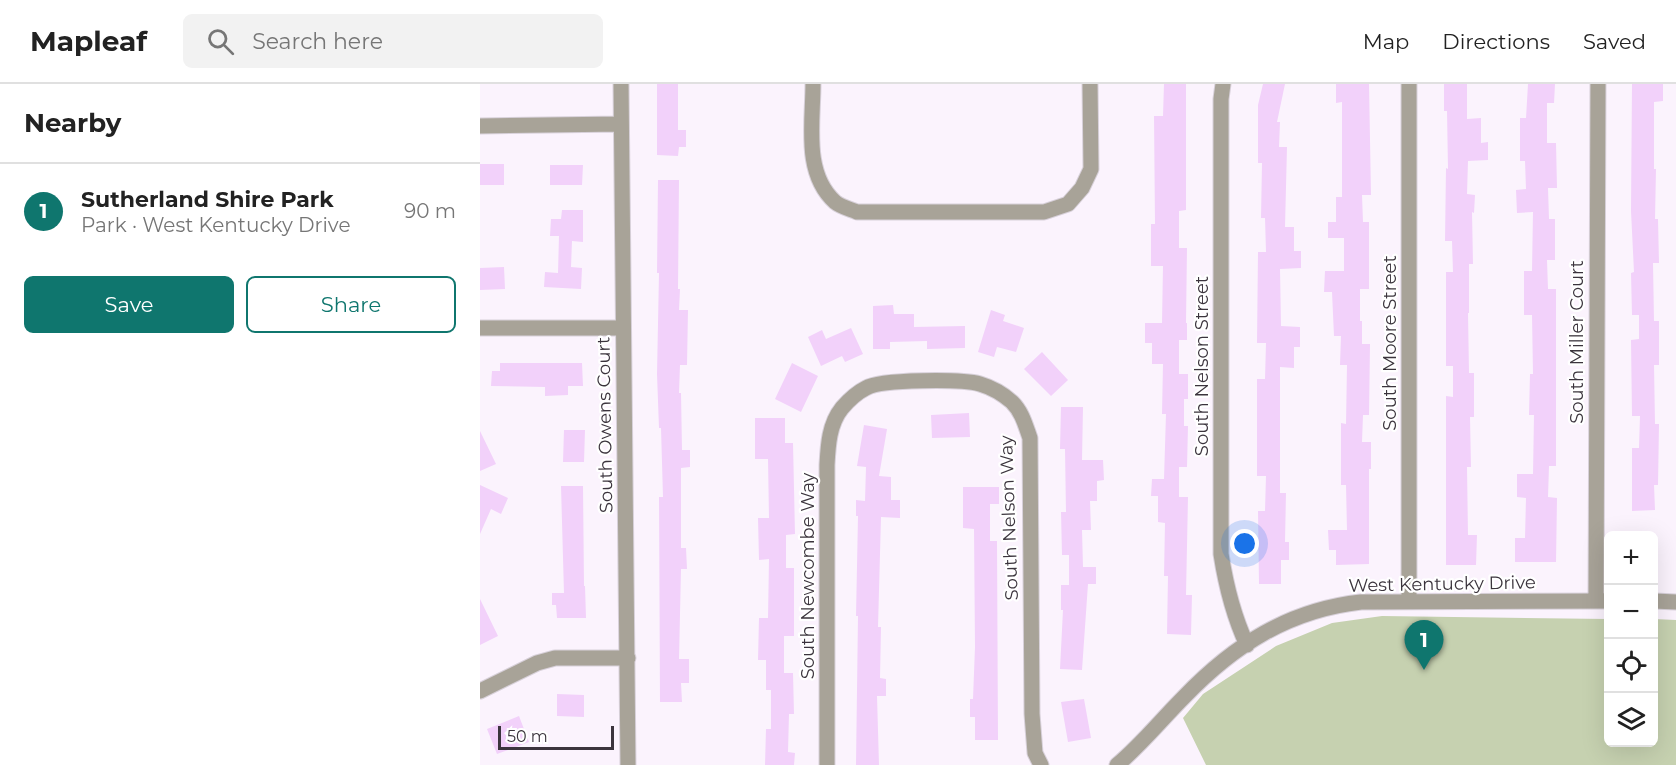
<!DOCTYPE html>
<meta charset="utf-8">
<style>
body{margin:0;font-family:Montserrat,sans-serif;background:#f2f2f2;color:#222}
.controls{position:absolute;right:18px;bottom:18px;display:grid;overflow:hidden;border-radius:9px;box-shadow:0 6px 24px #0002}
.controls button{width:54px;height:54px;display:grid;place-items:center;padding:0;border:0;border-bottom:2px solid #e0e0e0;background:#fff;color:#222;font:30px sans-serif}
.scale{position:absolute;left:18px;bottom:15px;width:116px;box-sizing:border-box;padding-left:6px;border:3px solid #3b343d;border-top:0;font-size:16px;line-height:21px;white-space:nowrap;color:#3b343d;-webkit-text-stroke:4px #fff;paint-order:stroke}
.you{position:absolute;left:765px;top:460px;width:21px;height:21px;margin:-15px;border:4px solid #fff;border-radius:50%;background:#1a73e8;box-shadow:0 0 0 9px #1a73e833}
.badge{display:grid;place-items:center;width:39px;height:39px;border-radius:50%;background:#0f766e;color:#fff;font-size:20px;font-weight:700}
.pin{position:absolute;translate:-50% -50px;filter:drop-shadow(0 2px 3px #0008)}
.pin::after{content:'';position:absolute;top:32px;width:21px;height:18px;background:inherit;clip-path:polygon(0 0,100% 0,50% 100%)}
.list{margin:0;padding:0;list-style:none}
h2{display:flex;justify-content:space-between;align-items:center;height:78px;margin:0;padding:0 24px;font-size:26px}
h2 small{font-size:20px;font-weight:400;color:#767676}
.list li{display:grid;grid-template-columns:39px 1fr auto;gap:18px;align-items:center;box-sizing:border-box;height:96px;padding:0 24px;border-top:2px solid #e0e0e0}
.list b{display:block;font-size:22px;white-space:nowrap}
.list p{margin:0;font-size:20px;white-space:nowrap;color:#767676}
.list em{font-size:20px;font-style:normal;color:#767676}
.actions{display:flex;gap:12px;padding:18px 24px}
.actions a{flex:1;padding:14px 0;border:2px solid #0f766e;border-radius:9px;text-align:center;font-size:21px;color:#0f766e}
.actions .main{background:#0f766e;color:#fff}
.icon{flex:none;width:33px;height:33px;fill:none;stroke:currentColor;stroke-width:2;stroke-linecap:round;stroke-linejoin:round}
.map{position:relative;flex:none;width:1196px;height:681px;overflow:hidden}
header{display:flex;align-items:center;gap:36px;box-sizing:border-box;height:84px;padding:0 30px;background:#fff;border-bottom:2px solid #e0e0e0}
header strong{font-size:28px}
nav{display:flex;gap:33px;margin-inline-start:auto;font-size:21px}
.search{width:420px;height:54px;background:#f2f2f2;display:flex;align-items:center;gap:15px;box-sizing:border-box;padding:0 21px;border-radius:9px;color:#767676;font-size:22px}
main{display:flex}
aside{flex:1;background:#fff}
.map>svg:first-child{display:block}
.green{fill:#c6d1b0}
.building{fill:#f2d1fa}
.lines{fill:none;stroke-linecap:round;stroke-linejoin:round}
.minor-casing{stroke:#d8d1da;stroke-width:17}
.minor{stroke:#a8a398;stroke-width:15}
.labels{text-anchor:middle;stroke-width:4.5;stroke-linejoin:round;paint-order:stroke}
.street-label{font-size:18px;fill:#3b343d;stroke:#fff}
</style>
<header>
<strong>Mapleaf</strong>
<div class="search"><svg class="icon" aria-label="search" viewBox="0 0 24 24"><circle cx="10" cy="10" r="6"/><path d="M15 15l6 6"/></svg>Search here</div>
<nav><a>Map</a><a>Directions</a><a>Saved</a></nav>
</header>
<main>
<aside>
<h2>Nearby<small></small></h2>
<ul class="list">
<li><span class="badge">1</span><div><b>Sutherland Shire Park</b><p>Park · West Kentucky Drive</p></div><em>90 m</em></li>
</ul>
<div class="actions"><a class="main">Save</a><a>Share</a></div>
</aside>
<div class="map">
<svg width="1196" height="681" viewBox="0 0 1196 681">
<rect width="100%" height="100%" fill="#fbf3fd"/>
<path class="green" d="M902,532L1128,535V658H1174V535L1196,536V681H726L703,634L723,610L796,562L852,539Z"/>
<path class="building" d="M177,0H198V46H206V63H199L198,72L177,71Z
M684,0H706V126L699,127V164H707L706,239H707V256H699V290H708V315H704V342H708L707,383H699V413H708L706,511H712L711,551L687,550L688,492H684L685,439L678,438V412H671L672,395H684L686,330H682L683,280H672V259H665V239H682L683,182H671V140H675L674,32H683Z
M783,0H805L797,38H800L799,63H807L805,143H814V167H821V184L800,185L801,242L820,243V263H814V284L800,283V409H806L805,458H809V476H801V500H779L778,427H785L786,392H777V295H785L786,259H777L778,168H786L785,134H781L782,79H778V21Z
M856,0H889L891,111H882L883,138H889V205H880V237H882V260H890L889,331H883L882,358H891V385H889V480L856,481V466H849L848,446H867L866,401H861V339L866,340L867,281H860L861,252H854L852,208H844L845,187H864V154H848V138H856V113H862V18L856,19Z
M964,0H987V35L1001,34V59L1008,58V76L988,77L987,110L995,111L994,129L992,128L993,180H989V229H988L989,289H994V333H990L991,383H987L988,451H997L996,481H966V312L973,313V282H966V188H973L972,157H965L966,84L968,85L967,27H964Z
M1048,0H1075L1074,19H1067V59H1076L1077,104H1068L1069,135H1075V176H1067L1068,205H1076V382H1069L1068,413L1077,414L1076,478H1035V454H1045L1046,414L1037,413V390H1053L1054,331H1049L1050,290H1053L1052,231H1044V187H1052L1053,128L1037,129L1036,106L1046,105L1045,77H1040V34H1046Z
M1152,0H1183V17L1174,18V85H1176L1175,135H1178L1179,179H1173L1174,237H1179V281H1174L1175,340H1179L1178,401H1174L1175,426L1152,427V364H1159L1160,332H1152L1151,256L1159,255V231H1152L1151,189L1154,188L1151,127Z
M0,80H24V101H0Z
M70,81H103L102,101H70Z
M178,96H199L198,205H200L199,226H208L207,281H200L199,309H201L202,366H210V383L201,384V464H206L207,485H201L199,575H209V599H201L202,618H180L179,413H183L181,344H179L177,290L179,189H177Z
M82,126H103V158L92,157L91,183L102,184L101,205L64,203L65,188L78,189L79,152H70L71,135H81Z
M24,183L25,205L0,206V184Z
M413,221L414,230H434V243L485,242V264L447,265V257L410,258V265H393V222Z
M511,226L525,231L523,237L544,244L536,268L517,263L514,273L498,268Z
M371,244L383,270L365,278L362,272L341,282L328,253L342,246L346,255Z
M562,268L588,296L571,312L544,285Z
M20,279H102L103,302H88V311L65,312V303L11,302L12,287H20Z
M312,279L338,292L321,328L295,315Z
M581,323H603L602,376H623L624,396L617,397V417H610L611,446H602L603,483H616V500H608L602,586L580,585L583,526H581V501H589V471H582L581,428H586L585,365H580Z
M489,329L490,353L452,354L451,331Z
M275,334H305V359H313L315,450L306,451V484H314V552H304V589H313L314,630H309L308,668L315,669L314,681H285L286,645H291V606H286V576H278L279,534H288L289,475L279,476L278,434H289L288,375H275Z
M384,341L407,345L399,392L411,393V416H420V434L401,433L398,543H401L400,594L406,595V612H397L399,681H376L378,532H376L378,432H376V416L385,417L386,383L377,382Z
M84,346H105L104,378H83Z
M0,347L16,380L0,387Z
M0,401L28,414L21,430L11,425L0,450Z
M81,402H103L104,502H105L106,534H77L76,521H72V509H84Z
M483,403H519V420H510V457H517L518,656H495V633H490V615H493L495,563L494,445L483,444Z
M0,515L18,552L0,561Z
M77,610L104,611V633L77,632Z
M604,615L611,654L588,658L581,618Z
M39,632L49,658L17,670L7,645Z"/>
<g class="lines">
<defs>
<path id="minor" d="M141,0L148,681
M333,0C333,39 323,89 355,118C361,123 370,125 377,128H564L588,120L602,104L611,85L610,0
M743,0L741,15V470C746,502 753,531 767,561
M929,0V517
M0,42L141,40
M0,244H143
M1116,517L1118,0
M1174,517L1196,518
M0,607L57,579L75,574H148
M347,681V381C348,362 349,340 362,324C368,317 378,308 386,304C401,295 482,295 500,300C510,303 523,310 532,318C542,328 545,340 550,354L552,630L555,669L561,681
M637,681C662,660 681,636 704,613C754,561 809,526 881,518L1128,517"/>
</defs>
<use href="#minor" class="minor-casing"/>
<use href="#minor" class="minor"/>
</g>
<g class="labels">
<g class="street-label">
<text transform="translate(1097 258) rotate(-90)" y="6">South Miller Court</text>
<text transform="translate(910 259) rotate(-90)" y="6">South Moore Street</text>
<text transform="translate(722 282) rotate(-90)" y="6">South Nelson Street</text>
<text transform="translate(125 341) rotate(-91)" y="6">South Owens Court</text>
<text transform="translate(529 434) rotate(-92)" y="6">South Nelson Way</text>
<text transform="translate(328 492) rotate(-90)" y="6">South Newcombe Way</text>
<text transform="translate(962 500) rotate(-1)" y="6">West Kentucky Drive</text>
</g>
</g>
</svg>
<div class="controls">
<button>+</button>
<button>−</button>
<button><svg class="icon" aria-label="locate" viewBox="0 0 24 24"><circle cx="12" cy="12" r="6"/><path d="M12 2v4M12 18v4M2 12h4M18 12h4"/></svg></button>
<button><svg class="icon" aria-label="layers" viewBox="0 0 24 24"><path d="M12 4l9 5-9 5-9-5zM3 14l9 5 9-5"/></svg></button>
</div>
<div class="scale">50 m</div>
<div class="you"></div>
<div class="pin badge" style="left:944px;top:586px">1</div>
</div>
</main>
